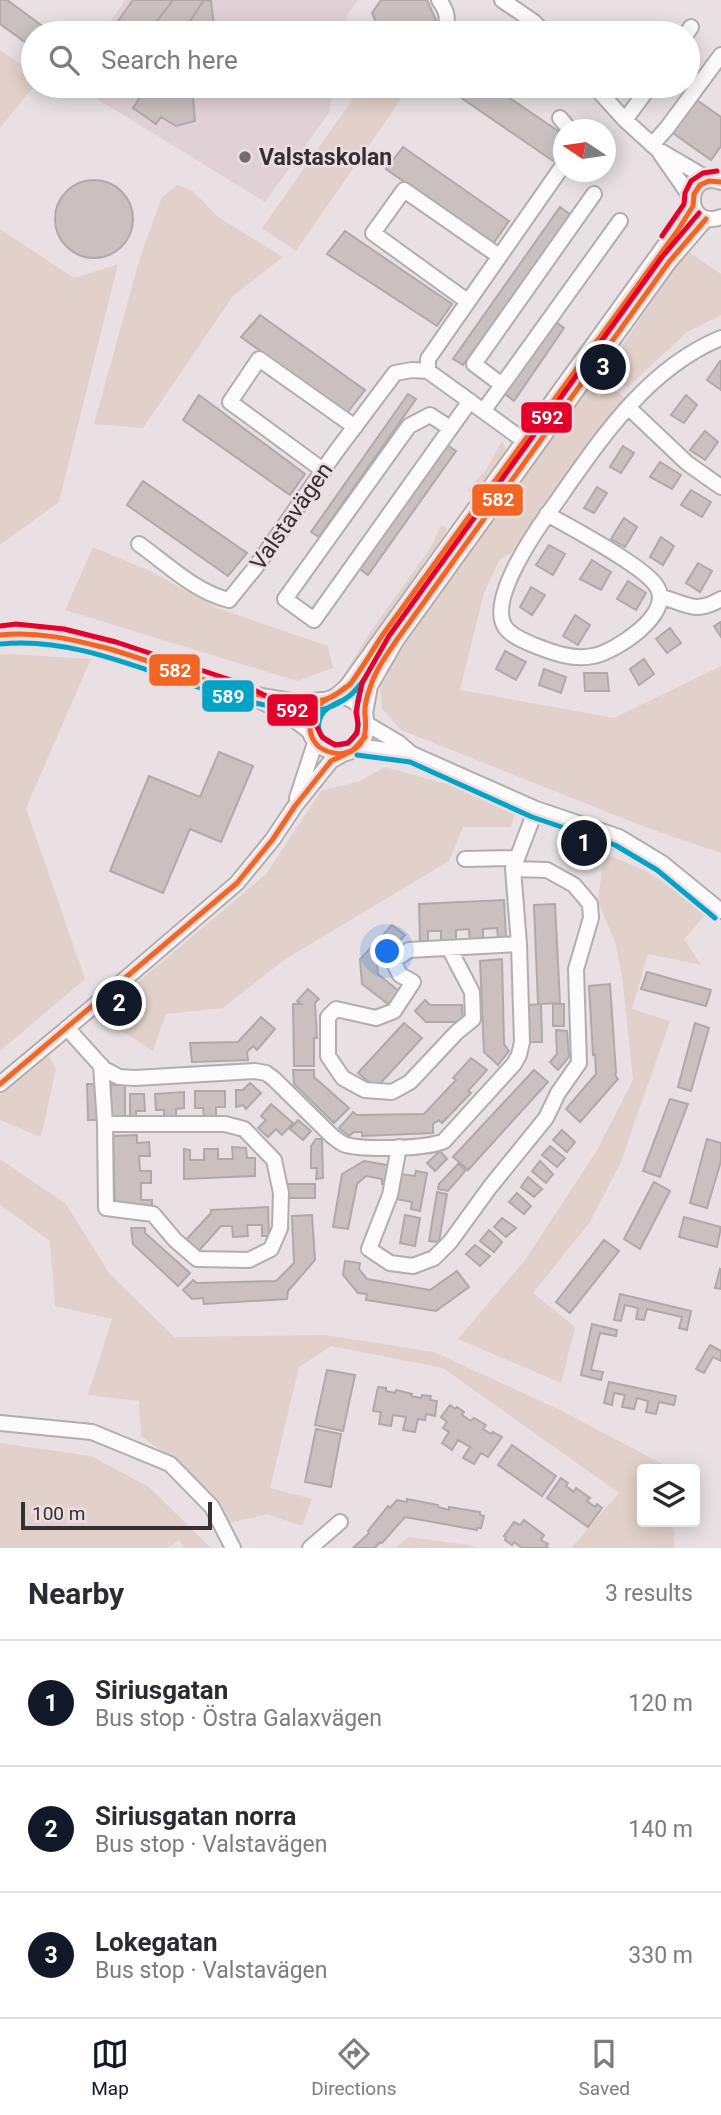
<!DOCTYPE html>
<meta charset="utf-8">
<style>
body{margin:0;font-family:Roboto,sans-serif;background:#f2f2f3;color:#2b2b33}
.controls{position:absolute;right:21px;bottom:21px;display:grid;overflow:hidden;border-radius:7px;box-shadow:0 4px 18px #0003}
.controls button{width:63px;height:63px;display:grid;place-items:center;padding:0;border:0;border-bottom:2px solid #e1e1e2;background:#fff;color:#2b2b33;font:35px sans-serif}
.compass{position:absolute;left:553px;top:119px;width:63px;height:63px;border-radius:50%;background:#fff;box-shadow:0 4px 18px #0003;rotate:283deg}
.scale{position:absolute;left:21px;bottom:18px;width:191px;box-sizing:border-box;padding-left:7px;border:4px solid #342f30;border-top:0;font-size:19px;line-height:24px;white-space:nowrap;color:#342f30;-webkit-text-stroke:5px #ebdde1;paint-order:stroke}
.you{position:absolute;left:388px;top:952px;width:24px;height:24px;margin:-18px;border:5px solid #fff;border-radius:50%;background:#1a73e8;box-shadow:0 0 0 10px #1a73e833}
.badge{display:grid;place-items:center;width:46px;height:46px;border-radius:50%;background:#111827;color:#fff;font-size:23px;font-weight:700}
.pin{position:absolute;translate:-50% -50%;border:4px solid #fff;box-shadow:0 2px 7px #0006}
.list{margin:0;padding:0;list-style:none}
h2{display:flex;justify-content:space-between;align-items:center;height:91px;margin:0;padding:0 28px;font-size:30px}
h2 small{font-size:23px;font-weight:400;color:#7c7c81}
.list li{display:grid;grid-template-columns:46px 1fr auto;gap:21px;align-items:center;box-sizing:border-box;height:126px;padding:0 28px;border-top:2px solid #e1e1e2}
.list b{display:block;font-size:26px;white-space:nowrap}
.list p{margin:0;font-size:23px;white-space:nowrap;color:#7c7c81}
.list em{font-size:23px;font-style:normal;color:#7c7c81}
.icon{flex:none;width:38px;height:38px;fill:none;stroke:currentColor;stroke-width:2;stroke-linecap:round;stroke-linejoin:round}
.map{position:relative;flex:none;width:721px;height:1548px;overflow:hidden}
.search{position:absolute;background:#fff;box-shadow:0 4px 18px #0003;left:21px;right:21px;top:21px;height:77px;display:flex;align-items:center;gap:18px;box-sizing:border-box;padding:0 24px;border-radius:38px;color:#7c7c81;font-size:26px}
.sheet{height:469px;background:#fff}
nav{display:flex;justify-content:space-around;align-items:center;box-sizing:border-box;height:98px;border-top:2px solid #e1e1e2;background:#fff;font-size:19px;color:#7c7c81}
nav a{display:grid;justify-items:center;gap:4px}
nav .on{color:#111827}
.map>svg:first-child{display:block}
.built{fill:#e0d1d6}
.green{fill:#e2d1ca}
.building{fill:#cac0c0;stroke:#afa9aa;stroke-width:2}
.lines{fill:none;stroke-linecap:round;stroke-linejoin:round}
.minor-casing{stroke:#b3adae;stroke-width:18}
.minor{stroke:#fcfafb;stroke-width:14}
.bus-1-casing{stroke:#ebdde1;stroke-width:10}
.bus-2-casing{stroke:#ebdde1;stroke-width:10}
.bus-3-casing{stroke:#ebdde1;stroke-width:10}
.bus-1{stroke:#f26522;stroke-width:5}
.bus-2{stroke:#03a3c6;stroke-width:5}
.bus-3{stroke:#e4002b;stroke-width:5}
.poi-dot{fill:#736d6e;stroke:#ebdde1;stroke-width:2.5}
.labels{text-anchor:middle;stroke-width:5;stroke-linejoin:round;paint-order:stroke}
.poi-label{font-size:23px;font-weight:bold;fill:#342f30;stroke:#ebdde1;text-anchor:start}
.street-label{font-size:23px;fill:#342f30;stroke:#ebdde1}
.line-badge{stroke:#ebdde1;stroke-width:2.5}
.badge-label{font-size:19px;text-anchor:middle;font-weight:bold;fill:#fff}
</style>
<div class="map">
<svg width="721" height="1548" viewBox="0 0 721 1548">
<rect width="100%" height="100%" fill="#e8e0e2"/>
<path class="built" d="M125,0H358L348,14L344,33H102Z
M76,86H334L329,113L265,202Z"/>
<path class="green" d="M0,50L33,73L34,86L0,128Z
M362,86H410L296,251L262,228Z
M177,185L193,191L218,217L283,257L233,296L143,428L94,424L141,254L162,197Z
M0,229L74,278L118,264L59,502L0,545Z
M686,250L721,274V315L687,332L628,387L605,372Z
M589,388L599,397L607,393L617,392L626,399L510,554L500,559L484,593L460,690L614,718L721,666V853L645,827L401,730L382,709L380,682L562,415Z
M502,441C517,461 484,480 472,494L467,490L486,470Z
M441,525L447,528L439,547L351,674L348,668L369,634L431,547Z
M93,547L152,572L217,608L328,646L333,668L297,681L65,610Z
M9,654L91,659L26,808L85,979L0,1051V655Z
M385,767L504,800L515,812L511,827H463L449,861L284,960L223,1008L166,1014L153,1051L98,1016L266,874L321,791L360,781Z
M604,853L646,871L679,893L705,915L684,939L701,965L648,954L632,1009L670,1021L621,1162L590,1222L533,1293L575,1327L561,1383L458,1339L525,1260L596,1152L633,1080L622,975L615,942L598,901Z
M48,1055L56,1069L41,1137L0,1120V1095Z
M0,1159L66,1204L109,1273L174,1337L325,1335L434,1352L560,1410L672,1469H642V1522H673L675,1548H571L619,1493L443,1368L331,1346L299,1367L270,1488L312,1499L302,1526L267,1514L231,1523L211,1493L183,1467L141,1436L139,1401L88,1395L112,1319L55,1306L50,1241L0,1205Z
M0,1443L91,1456L149,1487L211,1548H185L179,1540L168,1548H0Z
M408,1537L469,1545L477,1548H395Z"/>
<path class="building" d="M0,0H7L48,30L45,33H33V48L0,24Z
M133,0H173L148,33H114L111,31Z
M173,0H204L182,33H148Z
M204,0L211,1L214,26L210,28V31L214,33H182Z
M381,0H427L436,20L431,23L425,30L378,27L372,13Z
M147,86H192L195,121L176,126L161,117L156,124L133,108Z
M444,86H492L564,135V146L553,161Z
M694,98L721,117V146L711,160L670,131Z
M403,147L509,221L493,244L386,169Z
M55 219a39 39 0 1 1 78 0a39 39 0 1 1-78 0Z
M560,207L571,215L463,365L453,359Z
M345,231L452,304L437,326L327,254Z
M260,315L365,390L347,413L241,337Z
M556,322L564,328L514,401L505,394Z
M720,361H721V390L707,380Z
M408,394L416,399L319,537L311,532Z
M199,395L305,474L290,495L183,420Z
M686,395L697,405L684,423L671,415Z
M705,431L718,442L705,460L690,450Z
M447,445L456,451L368,575L360,569Z
M623,446L634,453L621,473L610,467Z
M660,462L681,475L672,489L650,477Z
M143,481L247,553L228,576L127,505Z
M597,487L607,493L594,513L584,508Z
M691,490L711,502L702,517L681,505Z
M624,518L637,527L625,547L611,539Z
M661,537L674,546L663,565L650,557Z
M549,545L565,554L553,575L536,565Z
M592,560L611,572L601,590L580,579Z
M698,563L712,571L700,592L686,583Z
M628,581L646,593L636,610L617,599Z
M531,587L545,595L532,615L520,607Z
M575,615L590,625L578,645L563,636Z
M721,622V637L714,626Z
M670,628L681,643L667,653L656,639Z
M505,651L526,662L516,680L496,669Z
M644,659L654,674L639,685L630,669Z
M544,669L566,677L561,693L539,685Z
M584,673H607L609,691H585Z
M219,752L253,766L221,842L190,829L163,893L110,871L149,776L200,797Z
M504,900L506,938H498L497,928L483,929V939L470,941L469,929L456,930V940L441,941V931H428V941L420,942L419,904Z
M555,904L560,1003L538,1004L534,905Z
M392,925L405,935L377,964L378,974L402,994L392,1007L362,984L360,959Z
M502,959L504,1044L509,1051L498,1065L484,1052L480,961Z
M647,972L711,990L706,1006L641,989Z
M610,984L616,1073L615,1075L618,1079L580,1122L566,1109L596,1074L595,1054L593,1055L589,986Z
M308,989L319,999L315,1003L317,1038H314V1066H294L293,1004H301L297,1001Z
M425,1000L430,1005H462L463,1022H426L415,1011Z
M541,1004L542,1042H529V1005Z
M553,1004H564V1026H553Z
M261,1017L275,1029L257,1050L253,1046L247,1052L248,1060L192,1062L190,1043L238,1042Z
M404,1023L422,1038L376,1088L358,1073Z
M695,1023L709,1028L691,1091L678,1087Z
M556,1030L567,1031L569,1057L558,1070L550,1062L557,1054Z
M471,1058L487,1070L468,1091L471,1093L442,1123L439,1120L433,1124V1133L362,1136V1132H354L349,1136L339,1128L353,1112L357,1115L424,1114L456,1080L453,1078Z
M293,1070H314V1077L349,1108L334,1123L294,1084Z
M534,1070L548,1082L468,1170L453,1157Z
M250,1083L261,1093L246,1109L243,1105L236,1107V1090H243Z
M87,1084H99V1120H88Z
M111,1085H125V1117H111Z
M195,1091H225V1107H216V1117L204,1118L203,1108H195Z
M184,1092V1108L176,1109V1120H164V1110H156L155,1094Z
M130,1094H144L145,1111H136V1121L130,1122Z
M670,1099L688,1104L660,1177L643,1171Z
M271,1104L293,1123L282,1135L276,1129L268,1137L258,1128L266,1120L261,1116Z
M298,1120L311,1131L303,1140L290,1129Z
M562,1130L575,1142L567,1152L553,1140Z
M137,1135V1143L149,1142L150,1156H139L140,1171H151V1183H141V1200H152V1206L115,1207L113,1136Z
M316,1139H322L323,1178L316,1179L317,1168H311V1146Z
M707,1139L721,1143V1161L707,1208L690,1203Z
M550,1146L565,1158L557,1167L542,1155Z
M232,1147L246,1148L247,1158H255V1176L184,1179V1149L190,1150V1160H204V1149H218V1159H233Z
M440,1151L447,1159L435,1171L427,1163Z
M364,1161L392,1166L388,1185L382,1184V1179L366,1176L357,1184L348,1229L333,1227L342,1174Z
M540,1161L553,1174L546,1183L532,1171Z
M458,1164L466,1170L448,1191L438,1189L439,1184Z
M416,1171L427,1173L420,1211L411,1209L412,1202L396,1199L401,1174L415,1176Z
M528,1177L542,1189L534,1197L521,1187Z
M654,1182L670,1191L640,1249L624,1239Z
M286,1184H315V1198H286Z
M437,1192L447,1194L439,1242L429,1241Z
M517,1193L531,1206L524,1214L509,1202Z
M268,1207L269,1236H262V1225H247L248,1236L233,1237L232,1226H221L196,1254L184,1242L211,1213V1210Z
M312,1215L315,1260L288,1291L287,1299L204,1304L203,1298L192,1299L183,1290L193,1280L197,1283L276,1281L294,1263L292,1216Z
M405,1215L420,1218L415,1246L400,1243Z
M684,1217L721,1227L717,1247L679,1237Z
M502,1218L516,1228L506,1237L494,1227Z
M131,1228H145V1233L190,1273L178,1286L133,1244Z
M489,1230L502,1242L494,1252L480,1241Z
M604,1240L619,1251L570,1313L556,1302Z
M475,1245L490,1256L480,1266L466,1254Z
M345,1261L360,1263L359,1269L367,1279L430,1290L457,1271L469,1287L436,1311L366,1300L367,1294L358,1293L343,1275Z
M720,1269L721,1270V1289L715,1288Z
M620,1294L691,1311L687,1330L679,1328L682,1317L647,1309L644,1320L636,1319L638,1308L625,1305L621,1321L614,1320Z
M592,1324L617,1330L616,1336L600,1333L591,1370L603,1372L601,1380L581,1375Z
M710,1345L721,1351V1361L713,1357L704,1373L696,1369Z
M327,1370L355,1375L343,1431L315,1425Z
M609,1382L676,1396L674,1405L659,1402L656,1414L646,1412L648,1401L637,1398L634,1409L622,1407L625,1395L614,1393L612,1405L604,1403Z
M378,1387L386,1388V1391L395,1393L396,1390L412,1394L411,1396L421,1398L422,1395L431,1396L430,1400L437,1401L435,1416L426,1414L425,1420L418,1419L415,1432L403,1430L406,1417L393,1415L391,1426L379,1424L381,1412L373,1411Z
M450,1405L455,1409L457,1407L464,1412L462,1415L471,1421L474,1418L486,1425L483,1429L491,1434L493,1432L502,1437L488,1457L481,1453L474,1464L463,1458L470,1447L458,1440L452,1450L442,1443L449,1432L443,1428L447,1422L441,1417Z
M316,1429L341,1434L331,1487L305,1482Z
M512,1445L556,1476L542,1496L498,1465Z
M561,1478L568,1483L566,1486L574,1492L576,1488L590,1498L587,1501L595,1507L597,1504L602,1508L588,1527L547,1498Z
M407,1499L438,1505V1507L449,1510V1507L480,1512V1515L484,1516L481,1528H477V1530L405,1517L382,1543L380,1542L375,1548H353L369,1533L368,1531L388,1506L390,1508L397,1500L407,1502Z
M524,1520L544,1535L541,1540L548,1544L546,1546L548,1548H522L514,1542L512,1545L505,1540L506,1537L504,1536L514,1522L520,1525Z"/>
<g class="lines">
<defs>
<path id="minor" d="M439,0C448,12 449,20 443,33
M502,0L534,22L545,33
M687,33L691,27
M594,86L625,120L657,149L710,180
M560,118L570,130
M625,120L650,86
M652,145L667,128L721,55
M660,153L692,199
M721,182C684,168 683,231 721,217
M467,301L373,233L404,190L499,256
M428,371V359L564,164
M502,385L474,364L594,194
M628,407L687,463L721,487
M484,410L620,221
M450,428L430,415L409,426L285,599L314,620L470,401
M324,471L230,402L259,359L355,427
M547,514C571,528 646,567 657,587C674,614 615,652 593,656C573,660 554,653 536,646C526,642 511,636 505,627C487,599 538,527 555,504C600,440 646,369 721,338
M139,544C167,564 195,592 229,600L255,568L335,453L395,373L412,370L428,371L530,445
M661,597C687,603 694,615 721,599
M0,635C54,627 117,651 168,668C217,684 270,698 310,732
M255,695L298,702L323,700
M335,696C349,697 356,701 365,713
M367,724L399,743L412,754L536,809L619,837L662,863L721,911
M358,746L412,754
M343,754C319,753 298,732 315,708C320,701 326,700 334,697C339,694 343,690 347,686L693,206
M297,798L315,743
M465,859L516,858
M449,948L472,992L473,1019L457,1032L410,1082L392,1092L365,1090L343,1078L328,1056V1017L336,1009L376,1018L394,1011L413,982L400,975L393,961L409,950L519,944
M67,1028L104,1069L119,1077L135,1078L255,1071L266,1073L274,1079L332,1136C336,1139 340,1143 346,1145C365,1150 427,1149 444,1141L514,1064L519,1055L522,1042L519,944L513,869L536,809
M101,1065L105,1124L106,1208L153,1214L175,1240L197,1259L249,1260L271,1249L280,1228L281,1193L274,1160L244,1129L225,1124H105
M0,1084L95,1005L237,883L273,839L295,806L331,761L343,754L352,751L358,746L365,736L367,724L365,713L370,686L396,641L669,262L706,219
M399,1147L390,1195L369,1249L390,1263L413,1266L434,1258L450,1242L490,1187L546,1118L558,1093L579,1063L576,969L591,918L590,904L574,885L547,870L513,869
M0,1423L92,1432L170,1464L212,1507L233,1548
M310,1548L340,1522"/>
</defs>
<use href="#minor" class="minor-casing"/>
<use href="#minor" class="minor"/>
<defs>
<path id="bus-1" d="M706,219L669,262L396,641C386,656 375,671 370,688C367,696 364,706 365,715C367,732 365,748 345,753C336,755 327,752 319,747C314,742 310,735 310,728C307,700 337,699 351,683C363,667 373,649 384,633L678,230L693,206L694,194L700,185L709,181L721,182
M0,635C36,631 71,639 106,648C159,663 210,685 265,696C283,700 304,704 323,700C332,698 339,693 346,687
M0,1084L237,883L273,839L295,806L331,761L352,751L365,737"/>
<path id="bus-2" d="M1,644C87,635 172,686 255,703C275,707 297,713 319,710C332,708 342,702 352,694
M363,681C360,690 357,699 357,708C356,718 361,727 355,735C343,757 309,738 321,716C326,706 339,703 348,697C354,693 358,687 363,681Z
M357,755L410,762L532,817L615,845L657,870L715,918"/>
<path id="bus-3" d="M662,236L684,204L685,193L691,181L703,173L717,171
M0,626L16,624L64,629L116,642L243,684L306,717L317,727L322,737L335,745L348,743L357,733L358,724L356,712L362,683L389,636L662,257L699,213"/>
</defs>
<use href="#bus-1" class="bus-1-casing"/>
<use href="#bus-2" class="bus-2-casing"/>
<use href="#bus-3" class="bus-3-casing"/>
<use href="#bus-1" class="bus-1"/>
<use href="#bus-2" class="bus-2"/>
<use href="#bus-3" class="bus-3"/>
</g>
<circle class="poi-dot" cx="245" cy="157" r="7"/>
<g class="labels">
<g class="poi-label">
<text x="259" y="165">Valstaskolan</text>
</g>
<g class="street-label">
<text transform="translate(291 516) rotate(-55)" y="8">Valstavägen</text>
</g>
</g>
<g class="line-badge">
<rect x="520" y="401" width="53" height="33" rx="7" fill="#e4002b"/>
<rect x="471" y="483" width="53" height="34" rx="7" fill="#f26522"/>
<rect x="148" y="653" width="53" height="34" rx="7" fill="#f26522"/>
<rect x="201" y="679" width="54" height="34" rx="7" fill="#03a3c6"/>
<rect x="266" y="693" width="53" height="34" rx="7" fill="#e4002b"/>
</g>
<g class="badge-label">
<text x="547" y="424">592</text>
<text x="498" y="506">582</text>
<text x="175" y="677">582</text>
<text x="228" y="703">589</text>
<text x="292" y="717">592</text>
</g>
</svg>
<div class="controls">
<button><svg class="icon" aria-label="layers" viewBox="0 0 24 24"><path d="M12 4l9 5-9 5-9-5zM3 14l9 5 9-5"/></svg></button>
</div>
<svg class="compass" viewBox="-18 -18 36 36"><path d="M0-13l5 13h-10z" fill="#e53935"/><path d="M0 13l5-13h-10z" fill="#7c7c81"/></svg>
<div class="scale">100 m</div>
<div class="you"></div>
<div class="pin badge" style="left:584px;top:843px">1</div>
<div class="pin badge" style="left:119px;top:1003px">2</div>
<div class="pin badge" style="left:603px;top:367px">3</div>
<div class="search"><svg class="icon" aria-label="search" viewBox="0 0 24 24"><circle cx="10" cy="10" r="6"/><path d="M15 15l6 6"/></svg>Search here</div>
</div>
<section class="sheet">
<h2>Nearby<small>3 results</small></h2>
<ul class="list">
<li><span class="badge">1</span><div><b>Siriusgatan</b><p>Bus stop · Östra Galaxvägen</p></div><em>120 m</em></li>
<li><span class="badge">2</span><div><b>Siriusgatan norra</b><p>Bus stop · Valstavägen</p></div><em>140 m</em></li>
<li><span class="badge">3</span><div><b>Lokegatan</b><p>Bus stop · Valstavägen</p></div><em>330 m</em></li>
</ul>
</section>
<nav>
<a class="on"><svg class="icon" aria-label="map" viewBox="0 0 24 24"><path d="M3 6l6-2 6 2 6-2v14l-6 2-6-2-6 2zM9 4v14M15 6v14"/></svg>Map</a>
<a><svg class="icon" aria-label="directions" viewBox="0 0 24 24"><path d="M12 3l9 9-9 9-9-9zM9 14v-3h6M13 9l2 2-2 2"/></svg>Directions</a>
<a><svg class="icon" aria-label="saved" viewBox="0 0 24 24"><path d="M7 4h10v16l-5-4-5 4z"/></svg>Saved</a>
</nav>
